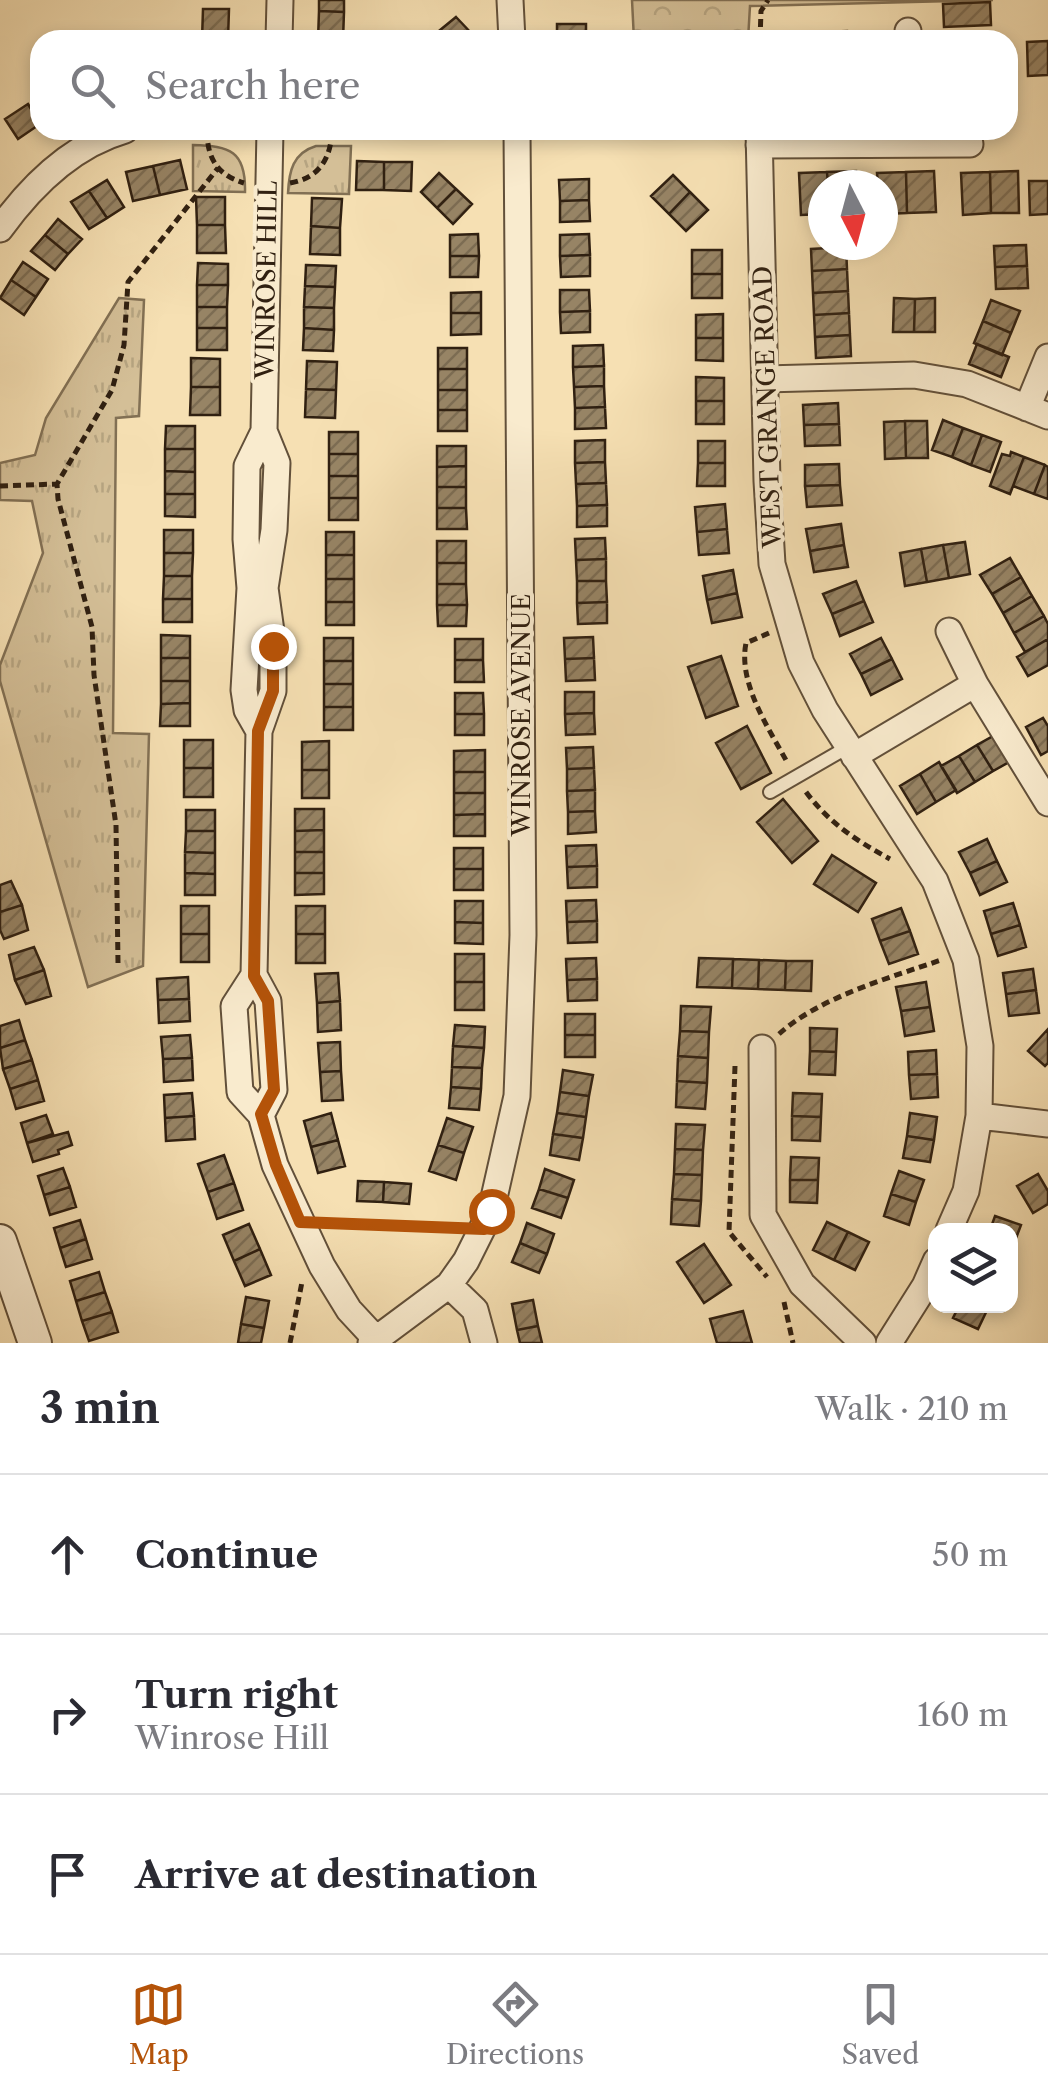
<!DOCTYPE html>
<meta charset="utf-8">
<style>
body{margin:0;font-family:"Libre Caslon Text",serif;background:#f7f7f7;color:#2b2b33}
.controls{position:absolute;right:30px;bottom:30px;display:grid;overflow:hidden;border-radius:20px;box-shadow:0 5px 15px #0003}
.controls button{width:90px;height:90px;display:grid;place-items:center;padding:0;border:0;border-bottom:2px solid #e1e1e2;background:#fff;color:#2b2b33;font:50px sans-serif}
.compass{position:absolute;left:808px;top:170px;width:90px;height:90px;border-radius:50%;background:#fff;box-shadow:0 5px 15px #0003;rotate:174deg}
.stop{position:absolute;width:30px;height:30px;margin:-22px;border:8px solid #b45309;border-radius:50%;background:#fff}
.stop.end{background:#b45309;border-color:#fff;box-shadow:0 2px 10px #0008}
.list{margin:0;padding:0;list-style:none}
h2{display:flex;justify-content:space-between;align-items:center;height:130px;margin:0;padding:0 40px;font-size:42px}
h2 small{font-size:32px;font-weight:400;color:#7c7c81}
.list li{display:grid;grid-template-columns:65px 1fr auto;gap:30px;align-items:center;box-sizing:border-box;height:160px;padding:0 40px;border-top:2px solid #e1e1e2}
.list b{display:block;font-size:38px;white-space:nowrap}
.list p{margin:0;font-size:32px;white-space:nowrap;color:#7c7c81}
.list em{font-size:32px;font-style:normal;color:#7c7c81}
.icon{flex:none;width:55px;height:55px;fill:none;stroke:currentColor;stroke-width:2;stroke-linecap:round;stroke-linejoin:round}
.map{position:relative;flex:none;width:1048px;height:1343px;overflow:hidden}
.search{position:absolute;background:#fff;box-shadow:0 5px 15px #0003;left:30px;right:30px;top:30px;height:110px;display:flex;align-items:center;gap:25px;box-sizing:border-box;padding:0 35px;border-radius:30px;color:#7c7c81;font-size:38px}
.sheet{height:610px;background:#fff}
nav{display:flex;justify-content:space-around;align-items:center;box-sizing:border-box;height:140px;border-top:2px solid #e1e1e2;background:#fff;font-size:28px;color:#7c7c81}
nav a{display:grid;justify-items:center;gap:5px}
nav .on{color:#b45309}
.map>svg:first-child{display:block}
.grass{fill:url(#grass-tufts);stroke:#827054;stroke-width:2.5}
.forest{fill:url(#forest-crowns);stroke:#827054;stroke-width:2.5}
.building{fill:url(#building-hatch);stroke:#302011;stroke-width:2.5}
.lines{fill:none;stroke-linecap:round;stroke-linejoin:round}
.service-casing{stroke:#62503a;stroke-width:16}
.minor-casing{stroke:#62503a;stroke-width:29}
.tertiary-casing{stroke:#62503a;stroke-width:36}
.path{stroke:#302011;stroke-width:5;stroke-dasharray:8 5;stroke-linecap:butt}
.service{stroke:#f9ebce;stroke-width:12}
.minor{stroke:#f9ebce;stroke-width:25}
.tertiary{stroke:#f9ebce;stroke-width:32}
.route{stroke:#b45309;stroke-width:12}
.labels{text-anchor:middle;stroke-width:8;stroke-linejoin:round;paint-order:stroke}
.street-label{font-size:25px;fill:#302011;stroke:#f9ebce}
</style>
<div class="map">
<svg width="1048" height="1343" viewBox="0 0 1048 1343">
<defs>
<pattern id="grass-tufts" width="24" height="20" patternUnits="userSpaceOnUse" patternTransform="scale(2.5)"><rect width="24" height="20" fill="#d4bf97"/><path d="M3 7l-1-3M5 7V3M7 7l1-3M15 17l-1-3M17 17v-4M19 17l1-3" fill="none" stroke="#b6a481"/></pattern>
<pattern id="forest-crowns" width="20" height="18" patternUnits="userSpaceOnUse" patternTransform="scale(2.5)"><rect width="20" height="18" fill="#d4bf97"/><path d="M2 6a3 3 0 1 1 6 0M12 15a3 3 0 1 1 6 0" fill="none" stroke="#b6a481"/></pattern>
<pattern id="building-hatch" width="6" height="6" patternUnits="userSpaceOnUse" patternTransform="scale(2.5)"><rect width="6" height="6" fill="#978465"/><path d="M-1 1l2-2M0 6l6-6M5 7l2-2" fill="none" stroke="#7c6c52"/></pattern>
</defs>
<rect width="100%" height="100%" fill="#f6e0b3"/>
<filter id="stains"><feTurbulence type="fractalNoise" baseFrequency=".002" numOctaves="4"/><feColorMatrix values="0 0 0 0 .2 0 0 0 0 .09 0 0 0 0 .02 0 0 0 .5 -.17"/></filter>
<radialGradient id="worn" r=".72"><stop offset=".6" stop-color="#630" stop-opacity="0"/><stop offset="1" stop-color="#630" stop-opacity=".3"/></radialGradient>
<path class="grass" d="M193,145C230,146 246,151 245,192L193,191Z
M316,146H351L349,194L288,193C289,171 293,153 316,146Z
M119,298L144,300L139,416L116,418L113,733L149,734L143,966L88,987L0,681V665L43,553L32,501L0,500V463L35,455L46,418Z"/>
<path class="forest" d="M632,0H993L750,6L748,40H634Z"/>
<path class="building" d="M319,0H344V12L319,11Z
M990,2L991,25L944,27L943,4Z
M203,9H229L228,40H202Z
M319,11L344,12L343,40H318Z
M456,17L474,36L469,40H447L439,31Z
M557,24H586V40H557Z
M847,31L848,40H797L796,33Z
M1048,41V75L1028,76L1027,42Z
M28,104L40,124L18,139L5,119Z
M180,160L187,189L160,195L153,166Z
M357,161L384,162V190H356Z
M384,162H412L411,191L384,190Z
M153,166L160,195L133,201L126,172Z
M856,171V185H828L827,172Z
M934,171L936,212L907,213L906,172Z
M1018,171L1019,213H991L990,172Z
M827,172L828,185H823V214L801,215L799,173Z
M906,172L907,213L883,214V185H878L877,173Z
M990,172L991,213L963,215L961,173Z
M439,173L456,189L437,208L421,192Z
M673,175L690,192L669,214L651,196Z
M589,179V200L560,201L559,180Z
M107,180L124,207L107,218L89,191Z
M1029,181H1048V214L1030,215Z
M456,189L472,204L453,224L437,208Z
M89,191L107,218L89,229L71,202Z
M690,192L708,210L686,231L669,214Z
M196,197H225V225H197Z
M312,198L342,199L340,228L311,226Z
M589,200L590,221L560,222V201Z
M58,219L82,239L68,254L45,235Z
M197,225H225L226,253H197Z
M311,226L340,228V255L310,254Z
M478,234L479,256H450V235Z
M589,234L590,255L560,256V235Z
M45,235L68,254L55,270L31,251Z
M1026,245L1027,266L995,267L994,246Z
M846,247L847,269L812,271L811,249Z
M692,250H722V274H692Z
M590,255V276L561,277L560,256Z
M450,256H479L478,277H450Z
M23,262L48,279L36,297L11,280Z
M198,263L228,264V285H197Z
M306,265L336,266L335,287L305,286Z
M1027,266L1028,288L996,289L995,267Z
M847,269L848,291L813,293L812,271Z
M692,274H722V298H692Z
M11,280L36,297L24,315L0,298Z
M197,285H228L227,307H197Z
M305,286L335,287L334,308L304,307Z
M560,290H589L590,311L560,312Z
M848,291L849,313L814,315L813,293Z
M481,292V313H451V293Z
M894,298L915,299L914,332H893Z
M935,298V332H914L915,299Z
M991,300L1020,311L1011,333L983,321Z
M197,307H227V328H197Z
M304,307L334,308V330L304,328Z
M590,311V332L561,333L560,312Z
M451,313H481V334L451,335Z
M849,313L850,335L815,337L814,315Z
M723,314V338H696V315Z
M983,321L1011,333L1002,355L974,343Z
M197,328H227V350H197Z
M304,328L334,330L333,351L303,350Z
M850,335L851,356L816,358L815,337Z
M696,338H723V361L696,360Z
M977,344L1009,357L1001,377L969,364Z
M603,345L604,366L573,367V346Z
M438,348H467V369H438Z
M191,358L220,359V387H191Z
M307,361L337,362L336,390L306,389Z
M604,366V386L574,387L573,367Z
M438,369H467V390H438Z
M696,377L724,378V401H696Z
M604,386L605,407L575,408L574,387Z
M191,387H220V415H190Z
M306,389L336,390L335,418L305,417Z
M438,390H467V410H438Z
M696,401H724V424H696Z
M838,403L839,424L804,425L803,405Z
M605,407L606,428L575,429V408Z
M438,410H467V431H438Z
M943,420L963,428L952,457L932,450Z
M905,421L906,458L885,459L884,422Z
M905,421H927L928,458H906Z
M839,424L840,445L805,446L804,425Z
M166,426H195V449H165Z
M963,428L982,435L971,465L952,457Z
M329,432H358V454H329Z
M982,435L1001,442L990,472L971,465Z
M605,440V462L575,463V441Z
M698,441H725V463H698Z
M437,446H466V466L437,467Z
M165,449H195V472L165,471Z
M1011,452L1024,457L1010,494L990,486L1002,454L1010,456Z
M329,454H358V476H329Z
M1024,457L1045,465L1034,494L1013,486Z
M605,462L606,483L576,484L575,463Z
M698,463H725V486H697Z
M839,464L840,485L805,486V465Z
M1045,465L1048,467V499L1034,494Z
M466,466V487H437V467Z
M165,471L195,472V494H165Z
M329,476H358V498H329Z
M606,483L607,505L577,506L576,484Z
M840,485L842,505L807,507L805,486Z
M437,487H466V508H437Z
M165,494H195V517L165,516Z
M329,498H358V520H329Z
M725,504L727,529L697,532L695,507Z
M607,505V526L577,527V506Z
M437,508H466L467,529H437Z
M841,524L844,545L810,551L806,529Z
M727,529L729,553L699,555L697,532Z
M164,530H193V553H164Z
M326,532H354V555H326Z
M605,538L606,559L576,560L575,539Z
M437,541H466V563H437Z
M965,542L970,574L949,578L943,545Z
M844,545L848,567L814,572L810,551Z
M943,545L949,578L927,582L921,549Z
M921,549L927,582L905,586L900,553Z
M164,553H193L192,576H164Z
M326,555H354V579H326Z
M1010,558L1021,577L992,594L980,575Z
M606,559V581H577L576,560Z
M437,563H466V584H437Z
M733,570L737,593L707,600L703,576Z
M164,576H192V599H163Z
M1021,577L1032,596L1003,613L992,594Z
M326,579H354V602H326Z
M577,581H606L607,602L577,603Z
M856,581L864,601L832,614L823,594Z
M437,584H466L467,605H437Z
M737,593L742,617L712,623L707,600Z
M1032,596L1044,616L1014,633L1003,613Z
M163,599H192V622H163Z
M864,601L873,622L840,636L832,614Z
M326,602H354V625H326Z
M607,602V623L578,624L577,603Z
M437,605H467L466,626H438Z
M1044,616L1048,624V639L1025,652L1014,633Z
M161,635L190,636V658H161Z
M593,637L594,658L565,659L564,638Z
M324,638H353V661H324Z
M881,638L892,659L861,674L850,654Z
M455,639H483V660H455Z
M1048,639V665L1028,676L1017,657Z
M721,656L738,706L706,718L688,667Z
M161,658H190V681H161Z
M594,658L595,680L566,681L565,659Z
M892,659L902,679L871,695L861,674Z
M455,660H483L484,682H455Z
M324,661H353V684H324Z
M161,681H190V703L161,704Z
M324,684H353V707H324Z
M565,692H594V713L565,714Z
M455,693H483L484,714H455Z
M190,703V726H160L161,704Z
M324,707H353V730H324Z
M594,713L595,734L566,735L565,714Z
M455,714H484V735H455Z
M1043,718L1048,726V751L1041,755L1026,727Z
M747,726L771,773L741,789L716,743Z
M995,735L1011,761L993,771L977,745Z
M184,740H213V768H184Z
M329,741V770H302V742Z
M977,745L993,771L975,782L959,756Z
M593,747L594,768L567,769L566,748Z
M485,750V772H454V751Z
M959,756L975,782L957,793L941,766Z
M939,762L956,790L936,802L920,774Z
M184,768H213V797H184Z
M594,768L595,790L567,791V769Z
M302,770H329V798H302Z
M454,772H485V793H454Z
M920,774L936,802L917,814L900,786Z
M595,790V811L568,812L567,791Z
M454,793H485V814L454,815Z
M783,799L818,841L792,863L757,822Z
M295,809H324V830L295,831Z
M186,810H215V831H186Z
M595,811L596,832L568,834V812Z
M485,814V836H454V815Z
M324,830V852H295V831Z
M186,831H215V853L185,852Z
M987,839L997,861L970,873L959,852Z
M596,845L597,866L567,867L566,846Z
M454,848H483V869H454Z
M185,852L215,853V874L185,873Z
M295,852H324V873H295Z
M832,855L876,883L858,912L814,884Z
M997,861L1007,882L980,895L970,873Z
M597,866V887L568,888L567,867Z
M454,869H483V890H454Z
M185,873L215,874V895H185Z
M295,873H324V894L295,895Z
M11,881L22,905L0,912V885Z
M596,900L597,921L567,922L566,901Z
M455,901H483V923L455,922Z
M1013,903L1020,925L991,934L984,911Z
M22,905L28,930L4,939L0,930V912Z
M181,906H209V934H181Z
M296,906H325V934H296Z
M901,908L910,931L880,941L872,919Z
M597,921V942L568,943L567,922Z
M455,922L483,923V944L455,943Z
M1020,925L1026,947L998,956L991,934Z
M910,931L918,954L889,964L880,941Z
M181,934H209V962H181Z
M296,934H325V963H296Z
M34,947L44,970L15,980L9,955Z
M455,954H484V982H455Z
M596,958L597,979L567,980L566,959Z
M699,958L733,959L732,988L697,987Z
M733,959L759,960L758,989L732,988Z
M759,960L786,961L785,990L758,989Z
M786,961H812L811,991L785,990Z
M1033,969L1036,990L1006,994L1003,973Z
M44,970L51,996L26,1004L15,980Z
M338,973L340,1001L317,1003L315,974Z
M188,977L189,999L158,1000L157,979Z
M597,979V1000L568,1001L567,980Z
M455,982H484V1010H455Z
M926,982L930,1007L901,1011L896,987Z
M1036,990L1039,1013L1009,1016L1006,994Z
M189,999L190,1021L159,1023L158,1000Z
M340,1001L341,1030L318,1032L317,1003Z
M681,1006L711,1007L709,1032L680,1031Z
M930,1007L934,1031L905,1036L901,1011Z
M565,1014H595V1035H565Z
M19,1020L25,1040L0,1048V1026Z
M455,1025L485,1027L484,1048L453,1046Z
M810,1028L837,1029L836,1052L810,1051Z
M1048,1029V1063L1045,1066L1028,1051Z
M680,1031L709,1032L708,1058L678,1056Z
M190,1035L192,1058L163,1059L161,1037Z
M565,1035H595V1057H565Z
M25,1040L32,1060L3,1069L0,1048Z
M340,1042L341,1071L320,1072L318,1043Z
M453,1046L484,1048L482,1068L452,1067Z
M936,1050L937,1074L909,1075L908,1052Z
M810,1051L836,1052L835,1075L809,1074Z
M678,1056L708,1058L707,1083L677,1081Z
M192,1058L193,1080L164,1082L163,1059Z
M32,1060L38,1080L10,1089L3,1069Z
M452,1067L482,1068L481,1089L451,1087Z
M563,1070L593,1075L589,1096L560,1092Z
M341,1071L343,1100L322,1101L320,1072Z
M937,1074L938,1097L911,1099L909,1075Z
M38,1080L44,1101L16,1109L10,1089Z
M677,1081L707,1083L705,1109L676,1107Z
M451,1087L481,1089L479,1110L449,1108Z
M560,1092L589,1096L586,1117L557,1113Z
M192,1093L194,1116L165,1118L164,1095Z
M793,1093L822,1094L821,1117L792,1116Z
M331,1113L338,1140L311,1147L304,1121Z
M557,1113L586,1117L583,1138L553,1134Z
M910,1113L937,1117L934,1140L907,1136Z
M46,1115L53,1134L27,1143L21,1123Z
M194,1116L195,1139L166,1141L165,1118Z
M792,1116L821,1117L820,1141L792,1140Z
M447,1118L473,1127L464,1153L438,1145Z
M676,1124L705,1125L703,1150L675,1149Z
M68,1132L72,1145L58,1150L59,1154L33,1162L27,1143Z
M553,1134L583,1138L579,1160L550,1155Z
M907,1136L934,1140L930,1162L903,1158Z
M338,1140L345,1166L318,1173L311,1147Z
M438,1145L464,1153L456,1180L429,1171Z
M675,1149L703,1150L702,1175L674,1174Z
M224,1155L234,1183L208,1192L198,1164Z
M791,1157L819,1158L818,1180H790Z
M63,1168L70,1187L44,1195L38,1176Z
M545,1169L574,1180L568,1198L539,1189Z
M899,1171L924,1180L916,1202L891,1194Z
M674,1174L702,1175L701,1201L672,1199Z
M1038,1174L1048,1191V1204L1033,1213L1017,1186Z
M790,1180H818L817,1203L790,1202Z
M358,1181L384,1182L383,1202L357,1201Z
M384,1182L411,1184L409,1204L383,1202Z
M234,1183L243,1210L217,1219L208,1192Z
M70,1187L76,1207L50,1215L44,1195Z
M539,1189L568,1198L561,1218L532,1208Z
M891,1194L916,1202L909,1225L884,1216Z
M672,1199L701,1201L699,1226L671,1224Z
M995,1216L1021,1225L1013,1246L1010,1230H990Z
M80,1220L86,1239L60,1248L54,1228Z
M827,1222L848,1232L834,1260L813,1250Z
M527,1223L554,1234L547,1254L520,1243Z
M249,1224L260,1249L234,1261L223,1235Z
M848,1232L869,1242L855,1270L834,1260Z
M86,1239L92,1259L66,1267L60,1248Z
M520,1243L547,1254L539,1273L512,1262Z
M704,1244L731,1285L704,1303L677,1262Z
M260,1249L271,1275L245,1286L234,1261Z
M99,1272L105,1292L76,1301L70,1281Z
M105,1292L112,1312L82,1321L76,1301Z
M246,1297L269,1301L264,1328L241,1324Z
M533,1300L538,1326L517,1330L512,1304Z
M959,1306H989L978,1329L953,1318Z
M743,1311L752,1343H717L710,1319Z
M112,1312L118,1332L89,1341L82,1321Z
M241,1324L264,1328L261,1343H238Z
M538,1326L542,1343H520L517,1330Z"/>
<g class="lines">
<defs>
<path id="service" d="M770,792L848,747"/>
<path id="minor" d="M510,0L512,40
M908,31V40
M279,40L280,0
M759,130L767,481L772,564L801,663L825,710L935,881L966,960L980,1046L979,1116L966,1191L949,1230
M759,145L970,144
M0,229C31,186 73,145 125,130
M765,379L914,375L967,384L1048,416
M1027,408L1048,357
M949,631L975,684
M259,731L247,710L244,690L250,588L246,539L247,466L264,431
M854,756L975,684L1048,803
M254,975L234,1006L240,1092L261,1115L275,1165L322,1266L349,1310L375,1338
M762,1048L763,1215L802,1284L863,1343
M261,1115L274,1090L268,1001L254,975L259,731L273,691V646L265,588L274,530L277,463L264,431L270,130
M979,1116L1048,1124
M449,1285L475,1310L484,1343
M371,1343L449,1285L466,1261L491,1211L517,1096L523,935L517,130
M889,1343L925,1286L936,1261"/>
<path id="tertiary" d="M0,1241L35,1343"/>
</defs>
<use href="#service" class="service-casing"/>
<use href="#minor" class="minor-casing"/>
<use href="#tertiary" class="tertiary-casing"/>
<path class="path" d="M760,40L761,11L768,0
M207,130C207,158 217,175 244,183
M290,183C319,178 331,159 332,130
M0,486L57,484
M769,633L746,643C738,683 768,727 787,762
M806,792C829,823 857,841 890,859
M118,963L116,825L94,675L92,627L58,499L57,484L112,390L124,345L128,282L218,168
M779,1034C820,997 889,978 941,960
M735,1066L729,1232L767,1277
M327,1223L456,1228
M784,1302L793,1343
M290,1343L302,1282"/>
<use href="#service" class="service"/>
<use href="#minor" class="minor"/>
<use href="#tertiary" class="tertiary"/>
</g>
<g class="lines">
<path class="route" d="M273,646V691L258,731L254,976L268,1001L274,1090L261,1114L276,1165L300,1222L484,1229L491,1211"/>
</g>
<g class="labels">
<g class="street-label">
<text transform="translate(266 280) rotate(-89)" y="9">WINROSE HILL</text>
<text transform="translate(767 407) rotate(-92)" y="9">WEST GRANGE ROAD</text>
<text transform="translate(521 715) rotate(-90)" y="9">WINROSE AVENUE</text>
</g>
</g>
<rect width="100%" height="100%" filter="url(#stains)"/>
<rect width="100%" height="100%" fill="url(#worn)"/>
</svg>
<div class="controls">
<button><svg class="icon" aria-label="layers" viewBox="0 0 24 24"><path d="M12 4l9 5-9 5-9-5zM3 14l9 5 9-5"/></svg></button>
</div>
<svg class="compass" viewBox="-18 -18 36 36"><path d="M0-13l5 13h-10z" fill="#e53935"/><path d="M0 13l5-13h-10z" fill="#7c7c81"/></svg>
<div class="stop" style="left:491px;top:1211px"></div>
<div class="stop end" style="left:273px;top:646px"></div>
<div class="search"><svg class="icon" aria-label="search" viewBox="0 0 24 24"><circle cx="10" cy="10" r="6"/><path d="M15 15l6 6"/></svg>Search here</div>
</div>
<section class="sheet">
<h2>3 min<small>Walk · 210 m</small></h2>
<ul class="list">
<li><svg class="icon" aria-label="ahead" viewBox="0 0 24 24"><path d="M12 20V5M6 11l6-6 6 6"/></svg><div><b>Continue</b></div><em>50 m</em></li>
<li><svg class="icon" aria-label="right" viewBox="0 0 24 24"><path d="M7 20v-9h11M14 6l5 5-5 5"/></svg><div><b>Turn right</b><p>Winrose Hill</p></div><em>160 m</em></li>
<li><svg class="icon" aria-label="arrive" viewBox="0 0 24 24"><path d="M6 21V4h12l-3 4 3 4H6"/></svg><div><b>Arrive at destination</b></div></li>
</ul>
</section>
<nav>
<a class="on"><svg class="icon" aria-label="map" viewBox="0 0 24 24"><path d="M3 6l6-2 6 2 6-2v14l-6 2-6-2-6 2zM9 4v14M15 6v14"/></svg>Map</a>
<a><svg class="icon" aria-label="directions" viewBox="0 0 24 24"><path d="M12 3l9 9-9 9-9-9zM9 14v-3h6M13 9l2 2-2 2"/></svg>Directions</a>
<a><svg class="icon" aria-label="saved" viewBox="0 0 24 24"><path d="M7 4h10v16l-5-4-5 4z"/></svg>Saved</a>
</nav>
